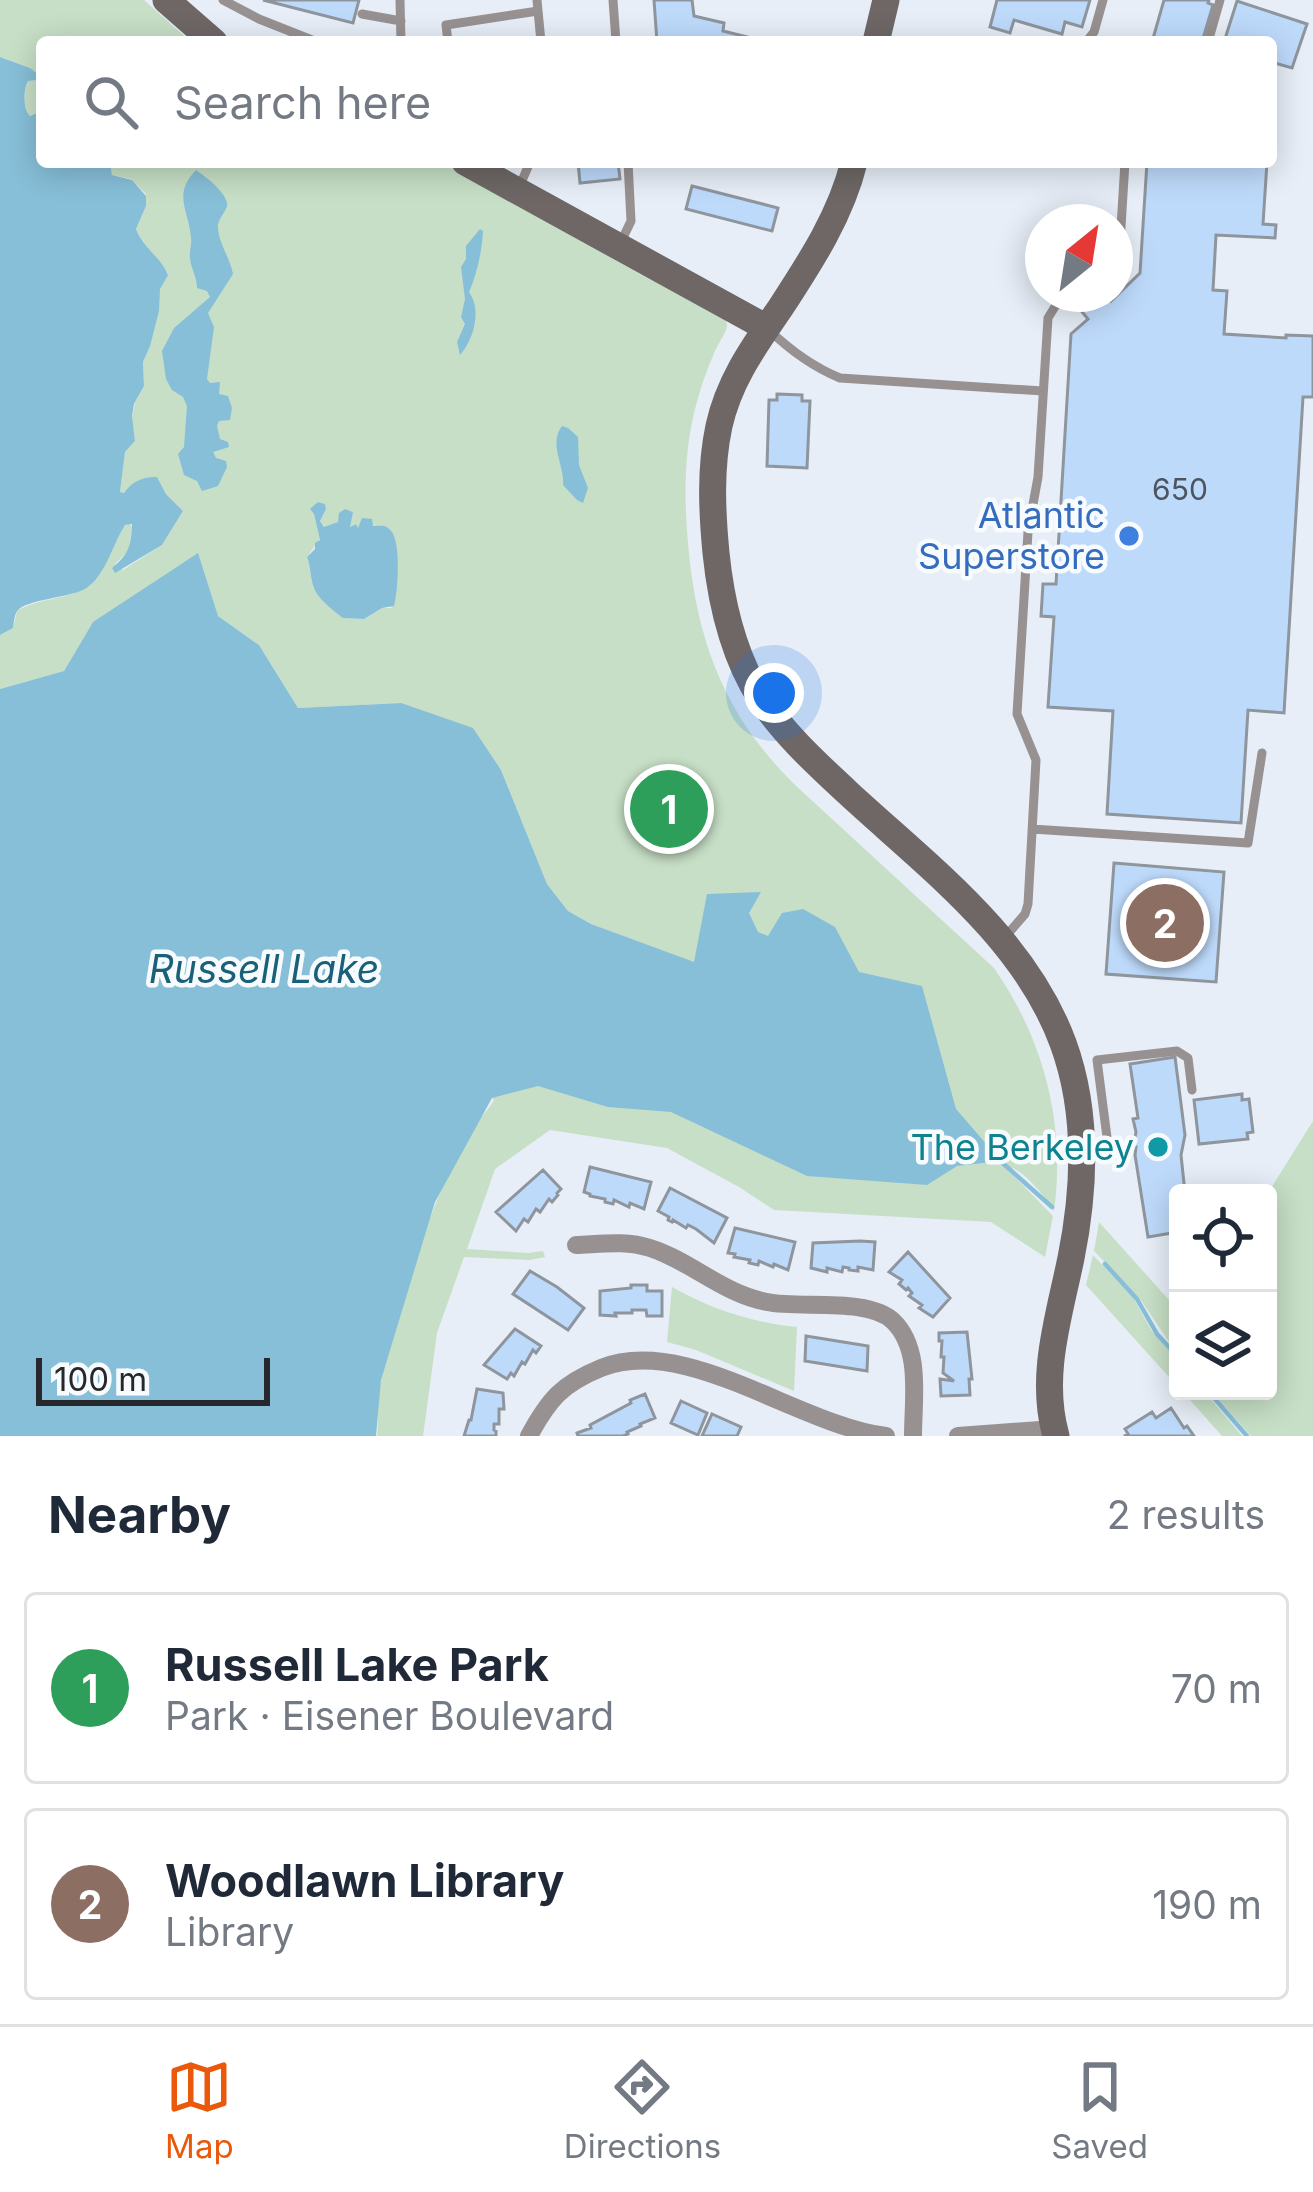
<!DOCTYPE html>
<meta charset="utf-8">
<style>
body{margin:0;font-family:Inter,sans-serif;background:#f6f6f7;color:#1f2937}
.controls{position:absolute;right:36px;bottom:36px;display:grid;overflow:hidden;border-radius:12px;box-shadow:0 6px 30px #0003}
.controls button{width:108px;height:108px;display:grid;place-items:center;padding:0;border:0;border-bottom:3px solid #e0e1e3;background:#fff;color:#1f2937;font:60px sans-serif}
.compass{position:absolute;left:1025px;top:204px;width:108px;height:108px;border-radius:50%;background:#fff;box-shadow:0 6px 30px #0003;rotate:30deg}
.scale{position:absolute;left:36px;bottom:30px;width:234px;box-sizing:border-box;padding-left:12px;border:6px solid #26282b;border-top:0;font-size:33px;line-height:42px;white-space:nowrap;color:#26282b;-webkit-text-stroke:9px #f8fbfe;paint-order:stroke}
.you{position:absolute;left:774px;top:693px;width:42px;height:42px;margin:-30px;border:9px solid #fff;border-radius:50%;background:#1a73e8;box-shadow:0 0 0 18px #1a73e833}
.badge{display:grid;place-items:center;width:78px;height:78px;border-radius:50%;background:#ea580c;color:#fff;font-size:39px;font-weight:700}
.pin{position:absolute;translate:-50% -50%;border:6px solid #fff;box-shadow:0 3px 12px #0006}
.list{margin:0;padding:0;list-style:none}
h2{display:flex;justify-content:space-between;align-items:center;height:156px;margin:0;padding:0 48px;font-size:51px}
h2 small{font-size:39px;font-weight:400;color:#747a83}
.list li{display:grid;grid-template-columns:78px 1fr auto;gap:36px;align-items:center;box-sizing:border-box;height:192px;margin:0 24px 24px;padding:0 24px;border:3px solid #e0e1e3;border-radius:12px}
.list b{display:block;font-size:45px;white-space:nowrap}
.list p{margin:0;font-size:39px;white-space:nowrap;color:#747a83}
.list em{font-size:39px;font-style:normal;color:#747a83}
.icon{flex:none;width:66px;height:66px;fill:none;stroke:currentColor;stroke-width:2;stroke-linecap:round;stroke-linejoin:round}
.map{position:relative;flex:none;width:1313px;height:1436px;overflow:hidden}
.search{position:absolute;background:#fff;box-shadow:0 6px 30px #0003;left:36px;right:36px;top:36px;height:132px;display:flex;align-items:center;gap:30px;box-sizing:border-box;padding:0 42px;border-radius:12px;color:#747a83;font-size:45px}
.sheet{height:588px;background:#fff}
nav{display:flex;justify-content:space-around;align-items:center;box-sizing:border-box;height:168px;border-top:3px solid #e0e1e3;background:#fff;font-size:33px;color:#747a83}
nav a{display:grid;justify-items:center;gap:6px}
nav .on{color:#ea580c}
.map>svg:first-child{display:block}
.green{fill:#c7dfc6;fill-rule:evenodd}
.water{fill:#87bfd8}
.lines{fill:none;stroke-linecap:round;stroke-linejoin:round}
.stream{stroke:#87bfd8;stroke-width:4.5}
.building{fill:#bedafb;stroke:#8e959d;stroke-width:3}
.lane{stroke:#979291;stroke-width:9}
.street{stroke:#979291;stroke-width:18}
.secondary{stroke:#6e6766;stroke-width:27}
.shop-dot{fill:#3f7fe0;stroke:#f8fbfe;stroke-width:4.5}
.culture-dot{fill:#0f9aa8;stroke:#f8fbfe;stroke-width:4.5}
.labels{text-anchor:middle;stroke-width:9;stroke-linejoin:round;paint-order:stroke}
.number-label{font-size:30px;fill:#4c545f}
.shop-label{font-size:36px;fill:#366cbe;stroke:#f8fbfe;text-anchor:end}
.culture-label{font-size:36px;fill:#0d838f;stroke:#f8fbfe;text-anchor:end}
.water-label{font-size:39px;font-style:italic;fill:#196079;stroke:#f8fbfe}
</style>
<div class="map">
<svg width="1313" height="1436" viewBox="0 0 1313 1436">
<rect width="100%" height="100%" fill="#e7eef7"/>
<path class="green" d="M0,0H144L191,42H42V111L30,116C23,110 23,89 28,81L38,80L39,76L30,68L0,57Z
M110,162H441L638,273L725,317C726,320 727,323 727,326C726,333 718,344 715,351C706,371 699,392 694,413C684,456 684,499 688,543C696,639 724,715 794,784L994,968C1044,1040 1066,1124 1054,1211C1043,1195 1030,1177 1013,1168L1009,1171L1053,1216L1045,1257L991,1222L774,1210L739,1187L667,1148L550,1130L495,1169L467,1249L529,1253L543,1251L545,1257L529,1260L464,1257L437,1333L423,1436H377C379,1418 377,1398 381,1381C384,1360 394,1339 399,1319C415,1255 436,1195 466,1137C474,1123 486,1114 494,1100L492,1098L717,974L591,924L568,911L547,884L501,770L401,703L298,708L259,645L218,616L93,622L64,671L0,689V635L13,628L17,611C37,598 72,599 89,586C104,575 114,543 123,527L129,523L132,527L129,550L115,564L123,570L162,545L183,511L166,494L157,477C143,476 132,482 124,493L120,492L125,452L135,441L132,417L135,403L144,386L143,362L150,345L161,283L168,274C159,257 143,247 136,229L146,206V194L131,179L112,175ZM317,502L325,504L326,509L320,521L325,528L338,522L345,509L353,512L348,525L350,527L356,524L358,529L362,523L390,529C401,553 399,583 391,608H382L364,619L343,618C334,611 319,598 314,588C310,578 311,567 307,557L320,539L314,514Z
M1313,1121V1436H1251L1211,1391H1268V1193Z
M1099,1222L1178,1310V1355L1140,1299L1094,1251Z
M1093,1255L1133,1297L1151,1330L1178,1361V1387L1086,1285Z
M672,1287C713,1310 751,1322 797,1327L794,1391L696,1350L667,1342Z
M1182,1391H1204L1242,1436H1222Z"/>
<path class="water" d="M0,57L30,68L39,75L38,80L28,81C23,89 23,110 30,116L42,111V162H110L112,175L132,180L146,196V206L136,229C143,248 161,257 168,275L160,289L159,311L150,346L143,362L144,386L134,404L132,416L135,441L125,452L120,492L124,493C131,482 143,476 157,477L166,494L183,511L162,545L115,573L112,568C129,554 131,546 132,524L125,525C112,545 105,579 83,590C69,597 27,600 18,610C14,614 14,623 13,628L0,635Z
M196,170C205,176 229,194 227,206C225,213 219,218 218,225C217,240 230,258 233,274L208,313L214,327L207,379L210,383L220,382L219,394L228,396L232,408L230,420L219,421L217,426L220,439L228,442L229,447L213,452L216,458L226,461L227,467L218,486L202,491L197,481L184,475L178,454L184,447L187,406L183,397L172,390L166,379L162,351L174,328L210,297L207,291L197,288C197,276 191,270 190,258C189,252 192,245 191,238C189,210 172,195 196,170Z
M480,229L483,231C482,251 477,274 469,292C482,310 474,339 460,355L457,342L465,324L461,317L465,299L461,267L466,259V246Z
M562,426L568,428L578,437L579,465L588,488L583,503L577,500L563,485C565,466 548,444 562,426Z
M318,502L325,504L326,509L320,521L324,527L338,522L339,513L345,509L353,512L350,527L356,524L358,528L362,518L372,519L373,526C382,526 386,524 392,532C401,545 398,591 394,606L382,608L364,619L343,618C334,611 318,599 314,588C310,578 311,567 307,557L315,549V543L320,540L314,514L310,509Z
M198,553L218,616L259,645L298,708L401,703L473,728L501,770L547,884L568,911L591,924L694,962L707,894L761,892L749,913L758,932L768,936L782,913L803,909L835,927L859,972L922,986L956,1109L1001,1161L957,1166L927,1185L807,1176L671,1112L608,1107L538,1086L492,1098L435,1202L381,1380L376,1436H0V689L64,671L93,622Z"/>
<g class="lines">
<path class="stream" d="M997,1158L1052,1207
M1105,1264L1137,1299L1157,1334L1178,1357
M1208,1391L1247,1436"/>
</g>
<path class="building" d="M263,0H359L353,23Z
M654,0H692L694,16L724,23L723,31L768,42H657Z
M997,0H1090L1082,27L1065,22L1062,34L1014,20L1010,33L990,27Z
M1164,0H1209L1208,3L1213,5L1202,42H1152Z
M1237,1L1307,24L1292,68L1271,62V42H1224Z
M578,162H618L620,179L580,183Z
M1147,162H1267L1263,224L1276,225L1275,238L1216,235L1213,290L1227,291L1224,334L1286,338V335L1313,336V397H1303L1284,713L1248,710L1241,823L1107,814L1113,711L1048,707L1054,617L1041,616L1043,584H1056L1071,334L1088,319L1078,307L1093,294H1105L1111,301L1140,273Z
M692,186L778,208L772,231L686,209Z
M777,394L802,395V401H810L807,468L767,466L769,400H777Z
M1114,863L1224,872L1216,982L1106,974Z
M1175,1057L1185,1135L1181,1155L1185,1193H1178V1232L1148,1237L1135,1155L1136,1147H1133L1136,1132L1133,1119L1138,1118L1130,1064Z
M1242,1094V1100L1249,1099L1253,1132L1247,1133L1248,1139L1199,1144L1194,1100Z
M590,1167L651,1182L644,1209L630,1203L629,1207L614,1200L613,1204L605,1202V1199L590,1196V1194L584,1192Z
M543,1170L561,1189L557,1193L558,1195L552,1202L549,1199L540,1212L536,1209L528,1222L524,1219L516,1231L496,1212Z
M670,1188L727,1218L714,1243L696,1229L688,1225L686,1228L673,1220L672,1222L668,1220L669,1217L658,1211Z
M735,1228L795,1242L788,1270L774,1264L773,1267L759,1261L758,1265L749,1263L750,1260L734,1257L735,1254L728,1253Z
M860,1241L875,1242L873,1270L858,1267V1271L849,1270V1268L843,1267L842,1272L827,1268V1272L811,1268L813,1243Z
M908,1252L950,1298L933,1317L919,1308L922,1305L909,1296L912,1293L908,1288L906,1290L899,1284L902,1280L889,1272Z
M530,1271L557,1287L584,1308L568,1330L513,1294Z
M631,1285H647V1291H662V1316H647L646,1310H632V1313H615L616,1316L600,1315V1291L631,1288Z
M515,1329L541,1346L536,1353L533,1350L525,1364L522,1362L514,1376L511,1373L507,1379L484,1365Z
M967,1332L972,1379H969L970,1395L941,1396L940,1379L954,1381L943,1373L944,1357H941L942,1341H939V1333Z
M806,1336L868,1346L867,1371L805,1361Z
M477,1389L503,1393L504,1409H499V1424H494V1430L496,1431V1436H464L469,1420H471Z
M645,1394L655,1418L640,1424L641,1426L627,1432L628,1434L623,1436H578L577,1433L591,1428L590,1425L631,1403L630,1400Z
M681,1401L707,1413L698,1435L671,1423Z
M1171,1408L1184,1428L1187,1426L1194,1436H1124L1128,1434L1125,1429L1152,1412L1156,1418Z
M712,1414L741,1427L737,1436H702Z"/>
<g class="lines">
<path class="lane" d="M223,0L259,19L317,42
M400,0L401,42
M537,0L541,42
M613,0L616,42
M362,14L401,21
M448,42L446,25L538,11
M1086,42L1094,32L1103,0
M1208,42L1220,0
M518,190L530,162
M620,244L631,221L628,162
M1115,252L1120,243L1125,162
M769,330C790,350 813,367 840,378L1043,391
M1032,829L1248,843L1262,753
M1006,936L1025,914L1028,904L1036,760L1017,714L1028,532L1038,477L1048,318L1056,305L1068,294
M1087,1158L1102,1156L1108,1145L1097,1060L1177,1051L1188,1058L1192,1090"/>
<path class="street" d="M576,1245C601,1244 626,1240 650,1248C691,1261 723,1294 767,1302C800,1309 868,1297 893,1321C922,1349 913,1399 913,1436
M529,1436C549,1399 562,1384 601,1368C685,1334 798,1425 886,1436
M958,1436L1053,1429"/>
<path class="secondary" d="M166,0L214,42
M876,42L886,0
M465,162L765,327
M854,162C841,215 811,261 781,307C755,345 729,380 719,426C710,468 712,511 716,553C721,602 734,657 761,699C784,734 816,763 847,792C927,866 1024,937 1063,1043C1088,1111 1085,1188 1071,1258C1059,1317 1039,1376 1056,1436"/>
</g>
<circle class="shop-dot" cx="1129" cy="536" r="12"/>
<circle class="culture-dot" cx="1158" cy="1147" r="12"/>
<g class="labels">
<g class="number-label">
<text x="1180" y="500">650</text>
</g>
<g class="shop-label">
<text x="1105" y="528">Atlantic<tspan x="1105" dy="41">Superstore</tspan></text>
</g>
<g class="culture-label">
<text x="1134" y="1160">The Berkeley</text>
</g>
<g class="water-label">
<text x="264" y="983">Russell Lake</text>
</g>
</g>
</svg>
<div class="controls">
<button><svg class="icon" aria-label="locate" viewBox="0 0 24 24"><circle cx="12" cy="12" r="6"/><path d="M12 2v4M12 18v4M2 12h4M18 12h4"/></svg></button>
<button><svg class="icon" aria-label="layers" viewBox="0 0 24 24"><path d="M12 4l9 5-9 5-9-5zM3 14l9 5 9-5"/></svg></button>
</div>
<svg class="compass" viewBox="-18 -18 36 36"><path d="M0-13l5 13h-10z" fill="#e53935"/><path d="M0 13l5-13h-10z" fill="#747a83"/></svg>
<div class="scale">100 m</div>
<div class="you"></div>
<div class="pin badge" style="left:669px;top:809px;background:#2e9e5b">1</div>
<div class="pin badge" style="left:1165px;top:923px;background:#8d6e63">2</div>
<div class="search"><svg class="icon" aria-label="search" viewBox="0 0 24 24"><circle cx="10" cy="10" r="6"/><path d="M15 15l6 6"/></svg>Search here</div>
</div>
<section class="sheet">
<h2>Nearby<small>2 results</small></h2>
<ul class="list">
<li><span class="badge" style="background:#2e9e5b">1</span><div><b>Russell Lake Park</b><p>Park · Eisener Boulevard</p></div><em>70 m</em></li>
<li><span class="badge" style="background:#8d6e63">2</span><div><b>Woodlawn Library</b><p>Library</p></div><em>190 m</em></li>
</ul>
</section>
<nav>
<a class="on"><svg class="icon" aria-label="map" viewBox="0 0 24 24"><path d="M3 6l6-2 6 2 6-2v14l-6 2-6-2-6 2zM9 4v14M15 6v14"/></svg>Map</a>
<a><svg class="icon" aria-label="directions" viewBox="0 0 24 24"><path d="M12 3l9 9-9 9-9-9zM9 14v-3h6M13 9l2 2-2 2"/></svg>Directions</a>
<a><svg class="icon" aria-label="saved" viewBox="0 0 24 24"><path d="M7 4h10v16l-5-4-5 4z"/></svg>Saved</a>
</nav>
